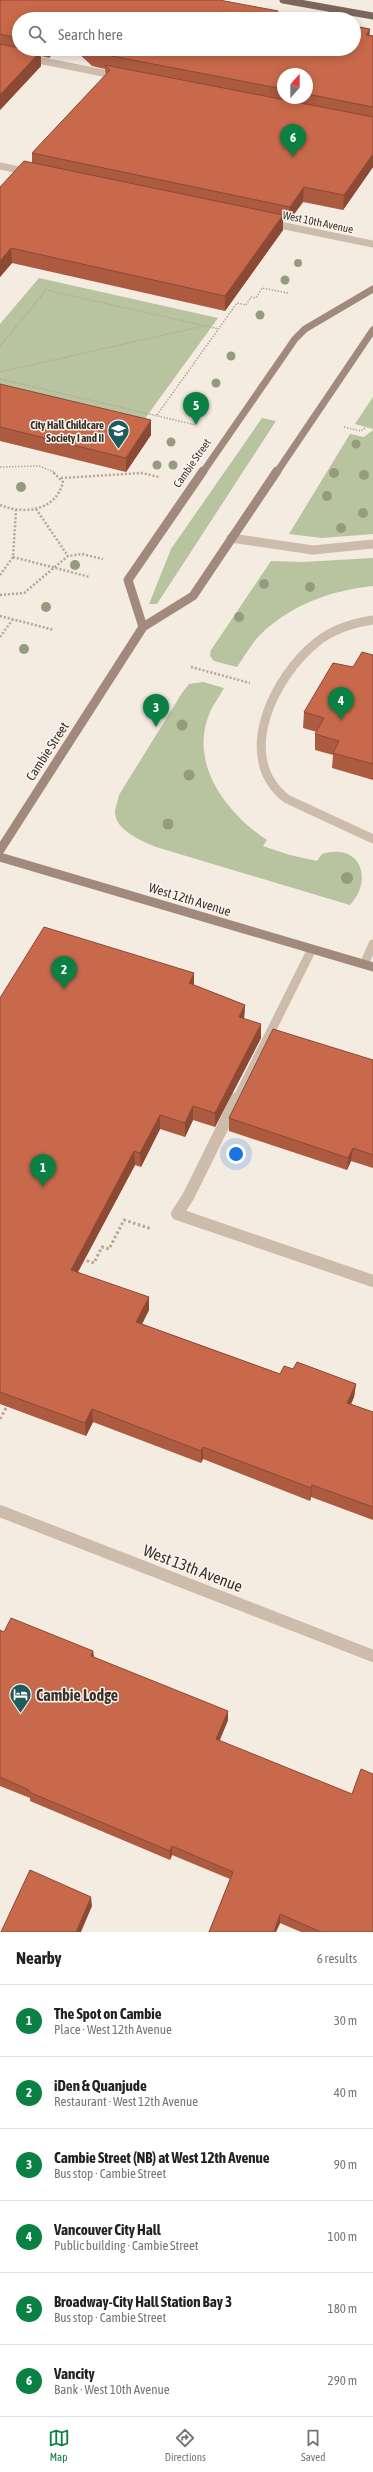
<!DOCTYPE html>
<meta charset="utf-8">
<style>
body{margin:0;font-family:"Asap Condensed",sans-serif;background:#f6f6f6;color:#222}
.compass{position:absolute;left:277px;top:68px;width:36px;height:36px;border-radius:50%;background:#fff;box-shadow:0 2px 10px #0003;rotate:21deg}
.you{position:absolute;left:236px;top:1154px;width:14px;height:14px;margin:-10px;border:3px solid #fff;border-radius:50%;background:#1a73e8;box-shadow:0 0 0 6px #1a73e833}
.badge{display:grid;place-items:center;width:26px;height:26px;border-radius:50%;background:#0b8043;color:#fff;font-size:13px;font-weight:700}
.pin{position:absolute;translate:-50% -33px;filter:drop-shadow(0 1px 2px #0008)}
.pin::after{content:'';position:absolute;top:21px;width:14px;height:12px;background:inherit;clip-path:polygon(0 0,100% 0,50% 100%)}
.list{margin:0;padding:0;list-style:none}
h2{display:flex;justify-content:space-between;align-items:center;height:52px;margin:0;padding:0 16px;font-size:17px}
h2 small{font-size:13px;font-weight:400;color:#767676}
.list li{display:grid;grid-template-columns:26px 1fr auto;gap:12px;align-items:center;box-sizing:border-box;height:72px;padding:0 16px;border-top:1px solid #e0e0e0}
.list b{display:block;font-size:15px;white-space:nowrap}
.list p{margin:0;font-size:13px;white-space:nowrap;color:#767676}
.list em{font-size:13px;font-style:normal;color:#767676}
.icon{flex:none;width:22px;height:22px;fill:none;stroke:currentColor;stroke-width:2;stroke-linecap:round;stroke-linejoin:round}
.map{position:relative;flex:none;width:373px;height:1932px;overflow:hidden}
.search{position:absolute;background:#fff;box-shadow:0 2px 10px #0003;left:12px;right:12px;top:12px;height:44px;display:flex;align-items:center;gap:10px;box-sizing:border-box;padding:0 14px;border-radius:22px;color:#767676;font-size:15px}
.sheet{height:484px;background:#fff}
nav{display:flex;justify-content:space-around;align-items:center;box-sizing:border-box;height:56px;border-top:1px solid #e0e0e0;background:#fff;font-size:11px;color:#767676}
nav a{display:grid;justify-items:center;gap:2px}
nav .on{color:#0b8043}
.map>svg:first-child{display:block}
.green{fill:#b8c4a0}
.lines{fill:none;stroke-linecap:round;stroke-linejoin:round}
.path-far2{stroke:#b9a596;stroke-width:1.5;stroke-dasharray:1.5 1.5;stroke-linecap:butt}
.path-far1{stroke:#b9a596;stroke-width:2.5;stroke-dasharray:2 2;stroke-linecap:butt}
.path{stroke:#b9a596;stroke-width:3;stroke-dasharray:2.5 2.5;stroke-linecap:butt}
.lane-far2{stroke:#cdbbac;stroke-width:7}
.lane-far1{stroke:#cdbbac;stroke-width:9}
.lane{stroke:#cdbbac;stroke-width:12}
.street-far1{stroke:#cdbbac;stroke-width:7}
.street{stroke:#cdbbac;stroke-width:12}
.secondary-far1{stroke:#a18a7d;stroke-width:7}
.secondary{stroke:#a18a7d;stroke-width:9}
.primary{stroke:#7d675c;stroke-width:7}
.tree{fill:#969b7f}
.wall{fill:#ac5a40;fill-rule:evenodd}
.shaded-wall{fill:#8c4a34}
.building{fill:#c8694b;stroke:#8c4a34}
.labels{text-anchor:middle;stroke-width:3;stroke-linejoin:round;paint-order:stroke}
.far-street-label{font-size:11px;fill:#3b302b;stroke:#fbf5ee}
.far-poi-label{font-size:11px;font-weight:bold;fill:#3b302b;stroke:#fbf5ee;text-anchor:end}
.street-label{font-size:13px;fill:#3b302b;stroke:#fbf5ee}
.near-street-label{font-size:16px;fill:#3b302b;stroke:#fbf5ee}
.near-poi-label{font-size:16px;font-weight:bold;fill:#3b302b;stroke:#fbf5ee;text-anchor:start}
</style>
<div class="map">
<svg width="373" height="1932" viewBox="0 0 373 1932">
<rect width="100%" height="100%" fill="#f4ebe1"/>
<path class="green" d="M39,278L218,318L141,424L0,391V324Z
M373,397V429L355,424Z
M262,418L276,421L157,604H149L171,549Z
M373,430V534L322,538L289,534L350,434L364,437Z
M373,558V586C332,590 290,605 260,635C251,644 244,657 237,667L214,661L210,656L211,650L271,561L303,562Z
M203,682L224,688C220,696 214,703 210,712C188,763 226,813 267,840L263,846L290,855L317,861L322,854C362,842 373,881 350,905L156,847C142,841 114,830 115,811C116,806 118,800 119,795L182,693L189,684Z"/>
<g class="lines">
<path class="path-far2" d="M0,346L46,290L219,329
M0,372L204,326
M0,379L196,425
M157,415L237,303L246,305L251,297L256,298L262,288L288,293
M344,427L361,431L366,427
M0,467L39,466L54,472"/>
<path class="path-far1" d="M61,478L142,473L159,477
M0,505C24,515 56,511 63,482L52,471
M36,509L68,556
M13,557L90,577
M0,575L13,557L16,510
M0,595L24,593L68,556L82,554L103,559
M0,616L54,630
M0,637L13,619
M191,667L250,683"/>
<path class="path" d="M82,1259L94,1263L102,1247L109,1249L124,1220L152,1229
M0,1419L8,1404"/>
<path class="lane-far2" d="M28,58L118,76"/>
<path class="lane-far1" d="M231,538L313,550L373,544
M373,620C353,623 333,629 317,642C274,676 233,758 287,799L373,839
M364,964L373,944
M237,1099L312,949"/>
<path class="lane" d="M237,1098L188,1197L177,1214L373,1281"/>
<path class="street-far1" d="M0,166L29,172
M270,223L373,244"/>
<path class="street" d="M0,1511L373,1656"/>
<path class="secondary-far1" d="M203,472L295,339L305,329L373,289
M277,472L373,330"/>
<path class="secondary" d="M143,627L128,580L203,471
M0,850L143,627L193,596L277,471
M0,857L373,967"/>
<path class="primary" d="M283,0L373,16"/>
</g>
<g class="tree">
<circle cx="298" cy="263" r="4"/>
<circle cx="285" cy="280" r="4.5"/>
<circle cx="260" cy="315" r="4.5"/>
<circle cx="231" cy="356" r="4.5"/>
<circle cx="216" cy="383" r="4.5"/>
<circle cx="195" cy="411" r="4.5"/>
<circle cx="171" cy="442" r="4.5"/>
<circle cx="356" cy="444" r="4.5"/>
<circle cx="157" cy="465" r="4.5"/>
<circle cx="173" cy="465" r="4.5"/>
<circle cx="334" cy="473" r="5"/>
<circle cx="364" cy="475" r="5"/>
<circle cx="21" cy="487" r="5"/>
<circle cx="327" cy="496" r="5"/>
<circle cx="363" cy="513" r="5"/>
<circle cx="341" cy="528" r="5"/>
<circle cx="75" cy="565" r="5"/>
<circle cx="264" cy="584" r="5"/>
<circle cx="310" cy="587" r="5"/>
<circle cx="46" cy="607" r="5"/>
<circle cx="239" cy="617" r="5"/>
<circle cx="24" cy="649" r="5"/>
<circle cx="182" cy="725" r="5.5"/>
<circle cx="189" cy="775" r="5.5"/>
<circle cx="168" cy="824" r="5.5"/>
<circle cx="347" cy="878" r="6"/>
</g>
<path class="wall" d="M0,0L278,11V13L19,19V49H57L49,58L41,56V66L0,110Z
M369,35L373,36V167L343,210L303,202L289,221L283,220V230L225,311L12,263L0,277V187L32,163V153L106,75L105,69L92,66L74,49H354ZM283,74H307V98H283Z
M0,384L151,435L126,472L0,441Z
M373,655V780L332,768L333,755L315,750V734L317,732L303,728L304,712L353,667Z
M194,985L245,1005L244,1019L261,1024V1038L215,1127L193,1120L185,1137L160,1129L141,1167L135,1165L78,1272L149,1310L142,1324L280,1374L293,1369L356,1384L354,1397L351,1404L373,1412V1520L311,1497L310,1501L203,1459L201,1463L93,1422L86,1436L0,1404V998Z
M373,1060V1168L351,1161L347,1170L229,1131V1118Z
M0,1630L4,1632L93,1651L94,1657L228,1720L220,1740L373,1932H301L280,1923L276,1932H209L230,1879L172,1855L170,1860L30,1801V1798L0,1786Z"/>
<path class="shaded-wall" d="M370,29L369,43L366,35Z
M49,49H57L49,58Z
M40,52L41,66L0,110V95Z
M373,154V167L343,210L344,195Z
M304,187L303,202L289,221L290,207Z
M283,215V230L225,311V296Z
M11,248L12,263L0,277V261Z
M151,420V435L126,472V458Z
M194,973V987L189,983Z
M245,1005L244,1019L239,1017Z
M261,1024V1038L215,1127V1113Z
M193,1106V1120L185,1137V1123Z
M160,1115V1129L141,1167L140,1153Z
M353,1148L351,1161L347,1170L348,1158Z
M134,1151L135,1165L72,1283L71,1270Z
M149,1297V1310L136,1336V1322Z
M356,1384L354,1397L346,1416L347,1403Z
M92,1409L93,1422L86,1436L85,1423Z
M203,1447V1459L201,1463V1451Z
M312,1485L311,1497L310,1501L311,1488Z
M93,1651L94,1661L91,1656Z
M228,1711V1720L216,1748V1739Z
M172,1846V1855L170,1860V1851Z
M91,1897L92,1906L81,1932H76Z
M280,1914V1923L276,1932H274Z"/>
<path class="building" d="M0,0H219L278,11L277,13L312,19H19V38L0,34Z
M354,26L370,29L366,35L373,36V107L307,94V74H283V89L91,52L88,49H354Z
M0,44L19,48V49H23L40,52L0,95Z
M105,65L373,117V154L344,195L304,187L290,207L32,153L110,70Z
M24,161L283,215L225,296L11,248L0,261V187Z
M0,384L151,420L126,458L0,427Z
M362,652L373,655V764L333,753L339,741L315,734L324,718L304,712L333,663L353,667Z
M44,927L194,973L189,983L245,1005L239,1017L261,1024L215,1113L193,1106L185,1123L160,1115L140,1153L134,1151L71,1270L149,1297L136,1322L280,1374L284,1366L293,1369L297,1362L356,1384L347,1403L373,1412V1507L312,1485L311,1488L203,1447L201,1451L92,1409L85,1423L0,1392V998Z
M273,1029L373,1060V1155L353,1148L348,1158L229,1118Z
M11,1618L93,1651L91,1656L228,1711L216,1739L352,1794L361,1769L373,1774V1932H321L280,1914L274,1932H209L233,1872L172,1846L170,1851L29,1792V1790L0,1777V1630L4,1632Z
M30,1870L91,1897L76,1932H1Z"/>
<defs>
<symbol id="school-pin" viewBox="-11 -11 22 30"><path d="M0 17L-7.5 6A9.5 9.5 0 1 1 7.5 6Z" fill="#1f5a5e" stroke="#fbf5ee"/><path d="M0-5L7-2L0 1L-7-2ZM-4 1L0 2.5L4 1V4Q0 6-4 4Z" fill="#fff"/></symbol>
<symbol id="hotel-pin" viewBox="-11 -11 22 30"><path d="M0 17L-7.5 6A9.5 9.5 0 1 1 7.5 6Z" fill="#1f5a5e" stroke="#fbf5ee"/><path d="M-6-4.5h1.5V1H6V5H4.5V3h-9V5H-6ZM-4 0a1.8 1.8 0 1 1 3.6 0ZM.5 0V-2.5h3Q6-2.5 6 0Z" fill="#fff"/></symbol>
</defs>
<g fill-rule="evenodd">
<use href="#school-pin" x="106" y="418" width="25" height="34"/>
<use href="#hotel-pin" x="8" y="1682" width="25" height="34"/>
</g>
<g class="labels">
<g class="far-street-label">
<text transform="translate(318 222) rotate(12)" y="4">West 10th Avenue</text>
<text transform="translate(192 463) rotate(-55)" y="4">Cambie Street</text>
</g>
<g class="far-poi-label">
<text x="104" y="429">City Hall Childcare<tspan x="104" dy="13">Society I and II</tspan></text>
</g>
<g class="street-label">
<text transform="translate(47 751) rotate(-57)" y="5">Cambie Street</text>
<text transform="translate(190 899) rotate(17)" y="5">West 12th Avenue</text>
</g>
<g class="near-street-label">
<text transform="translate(193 1568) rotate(21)" y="6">West 13th Avenue</text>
</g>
<g class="near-poi-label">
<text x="36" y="1701">Cambie Lodge</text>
</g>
</g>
</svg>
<svg class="compass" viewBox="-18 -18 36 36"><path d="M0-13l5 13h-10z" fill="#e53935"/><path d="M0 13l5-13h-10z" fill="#767676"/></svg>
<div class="you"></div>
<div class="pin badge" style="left:43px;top:1187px">1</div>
<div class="pin badge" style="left:64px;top:989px">2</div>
<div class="pin badge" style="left:156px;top:727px">3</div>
<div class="pin badge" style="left:341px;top:720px">4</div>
<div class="pin badge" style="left:196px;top:425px">5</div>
<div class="pin badge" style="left:293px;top:157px">6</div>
<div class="search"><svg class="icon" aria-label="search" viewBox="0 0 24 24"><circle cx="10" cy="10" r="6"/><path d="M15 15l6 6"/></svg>Search here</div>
</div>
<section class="sheet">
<h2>Nearby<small>6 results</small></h2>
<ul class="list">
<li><span class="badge">1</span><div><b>The Spot on Cambie</b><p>Place · West 12th Avenue</p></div><em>30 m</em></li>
<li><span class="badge">2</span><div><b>iDen &amp; Quanjude</b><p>Restaurant · West 12th Avenue</p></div><em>40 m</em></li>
<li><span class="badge">3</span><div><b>Cambie Street (NB) at West 12th Avenue</b><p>Bus stop · Cambie Street</p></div><em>90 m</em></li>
<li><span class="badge">4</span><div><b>Vancouver City Hall</b><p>Public building · Cambie Street</p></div><em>100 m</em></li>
<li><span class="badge">5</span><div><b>Broadway-City Hall Station Bay 3</b><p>Bus stop · Cambie Street</p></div><em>180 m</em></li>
<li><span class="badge">6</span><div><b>Vancity</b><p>Bank · West 10th Avenue</p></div><em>290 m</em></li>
</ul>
</section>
<nav>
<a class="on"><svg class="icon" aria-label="map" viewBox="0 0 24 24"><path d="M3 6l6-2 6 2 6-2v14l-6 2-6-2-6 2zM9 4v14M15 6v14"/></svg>Map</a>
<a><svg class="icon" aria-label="directions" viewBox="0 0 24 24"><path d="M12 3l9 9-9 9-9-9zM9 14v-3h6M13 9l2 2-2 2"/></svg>Directions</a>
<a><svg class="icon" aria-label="saved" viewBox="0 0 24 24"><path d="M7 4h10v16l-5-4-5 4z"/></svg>Saved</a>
</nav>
